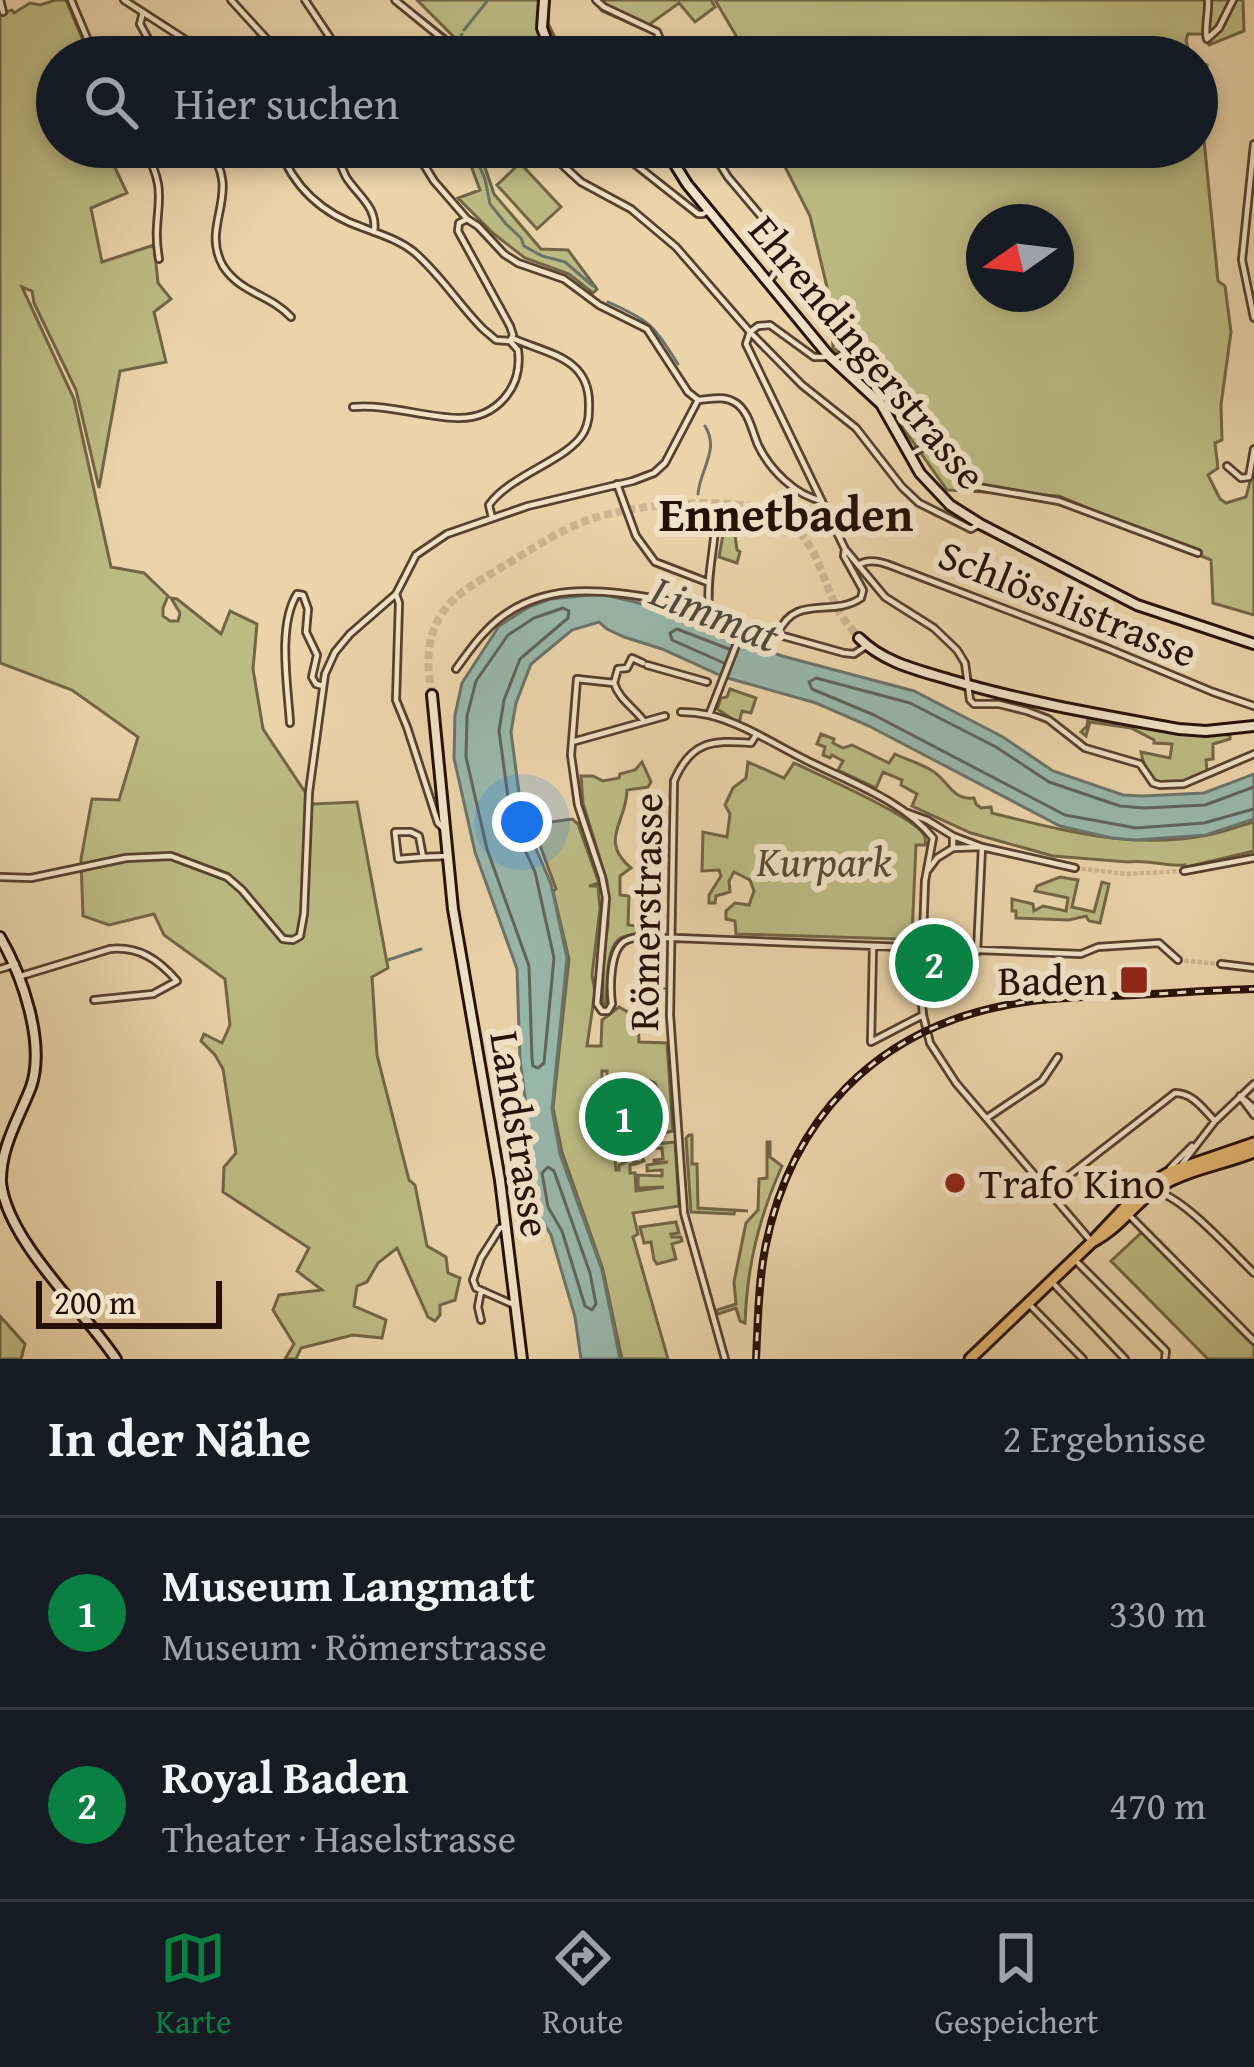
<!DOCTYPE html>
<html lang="de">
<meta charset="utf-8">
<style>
body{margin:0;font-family:"Gentium Book Plus",serif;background:#20242c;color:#f1f3f6}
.compass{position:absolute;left:966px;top:204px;width:108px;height:108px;border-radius:50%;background:#171b24;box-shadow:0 6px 18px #0003;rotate:256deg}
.scale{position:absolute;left:36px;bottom:30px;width:186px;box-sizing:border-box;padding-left:12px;border:6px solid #260f06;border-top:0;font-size:33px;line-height:42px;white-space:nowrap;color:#260f06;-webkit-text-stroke:9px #f2e3c8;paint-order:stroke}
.you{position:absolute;left:522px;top:822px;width:42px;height:42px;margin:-30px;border:9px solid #fff;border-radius:50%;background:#1a73e8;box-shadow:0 0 0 18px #1a73e833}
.badge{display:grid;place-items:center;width:78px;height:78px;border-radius:50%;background:#0b8043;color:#fff;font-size:39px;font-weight:700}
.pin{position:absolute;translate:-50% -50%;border:6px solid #fff;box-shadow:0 3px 12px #0006}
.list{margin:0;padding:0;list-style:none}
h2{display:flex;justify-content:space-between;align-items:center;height:156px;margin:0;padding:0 48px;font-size:51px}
h2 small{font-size:39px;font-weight:400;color:#9ea1a6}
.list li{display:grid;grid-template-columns:78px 1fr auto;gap:36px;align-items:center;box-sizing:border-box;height:192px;padding:0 48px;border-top:3px solid #363941}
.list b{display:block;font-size:45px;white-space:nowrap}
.list p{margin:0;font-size:39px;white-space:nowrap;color:#9ea1a6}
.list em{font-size:39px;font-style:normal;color:#9ea1a6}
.icon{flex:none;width:66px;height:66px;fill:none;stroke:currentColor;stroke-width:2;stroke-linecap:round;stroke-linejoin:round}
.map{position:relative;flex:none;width:1254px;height:1359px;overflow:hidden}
.search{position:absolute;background:#171b24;box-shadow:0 6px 18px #0003;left:36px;right:36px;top:36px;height:132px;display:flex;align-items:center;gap:30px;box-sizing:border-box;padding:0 42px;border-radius:66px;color:#9ea1a6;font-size:45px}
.sheet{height:540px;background:#171b24}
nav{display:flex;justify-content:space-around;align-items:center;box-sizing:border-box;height:168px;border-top:3px solid #363941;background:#171b24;font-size:33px;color:#9ea1a6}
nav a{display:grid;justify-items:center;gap:6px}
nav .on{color:#0b8043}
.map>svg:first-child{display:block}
.green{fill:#bdbb84;stroke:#726545;stroke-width:3;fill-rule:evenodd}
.water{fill:#98b8ad;stroke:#6a746a;stroke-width:3}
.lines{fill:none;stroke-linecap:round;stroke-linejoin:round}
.shore{stroke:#5f645a;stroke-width:3}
.stream{stroke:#6a746a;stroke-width:3}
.street-tunnel{stroke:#cdb691;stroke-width:4.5;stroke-dasharray:4.5 2;stroke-linecap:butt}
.secondary-tunnel{stroke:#cdb691;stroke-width:8;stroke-dasharray:8 4;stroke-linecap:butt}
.street-casing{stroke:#57402f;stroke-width:10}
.secondary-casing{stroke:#260f06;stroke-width:14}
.primary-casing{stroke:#260f06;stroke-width:15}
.street{stroke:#f2e3c8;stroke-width:4.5}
.secondary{stroke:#f2e3c8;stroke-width:8}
.primary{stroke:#e6ba75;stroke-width:9}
.rail-casing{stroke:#260f06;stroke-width:8}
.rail{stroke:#f2e3c8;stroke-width:3;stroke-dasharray:9;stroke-linecap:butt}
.poi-dot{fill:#8f2418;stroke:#f2e3c8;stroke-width:4.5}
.labels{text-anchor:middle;stroke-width:12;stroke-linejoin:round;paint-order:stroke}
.street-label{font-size:42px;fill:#260f06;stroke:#f2e3c8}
.park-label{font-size:42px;font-style:italic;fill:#5b4b32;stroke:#f2e3c8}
.poi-label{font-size:42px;fill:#260f06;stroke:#f2e3c8;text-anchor:end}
.water-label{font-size:45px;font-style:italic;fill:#4e4a40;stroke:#f2e3c8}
.quarter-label{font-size:48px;font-weight:bold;fill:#260f06;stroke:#f2e3c8}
</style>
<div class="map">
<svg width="1254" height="1359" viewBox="0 0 1254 1359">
<rect width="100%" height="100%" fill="#ebd4aa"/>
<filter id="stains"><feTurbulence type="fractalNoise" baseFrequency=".00167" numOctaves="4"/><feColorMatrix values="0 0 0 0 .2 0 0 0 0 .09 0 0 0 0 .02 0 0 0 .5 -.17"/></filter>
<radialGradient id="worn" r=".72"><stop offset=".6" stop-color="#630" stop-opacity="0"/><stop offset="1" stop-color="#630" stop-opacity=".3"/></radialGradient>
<path class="green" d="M56,0H66L90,57H57V147H117L108,153L127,193L91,208L102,262L154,245L158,283L171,299L154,312L166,362L120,371L99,488L76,390L34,303L32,291L22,287L74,399L111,567L144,573L168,596L163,608V616L170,621H178L180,613L171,598L177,599L221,634L230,611L257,624L253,669L263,729L313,804L357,802L388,968L372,977L377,1055L409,1180L415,1185L427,1246L446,1257L448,1273L460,1278L455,1300L440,1305V1315L435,1321L428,1317L397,1248L378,1263L367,1282L357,1286L354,1306L386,1320L382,1338L353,1335L301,1348L296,1359H285L294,1344L273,1310L279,1295L322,1290L297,1271L309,1248L223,1192L224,1167L236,1153L223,1069L215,1055L201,1041L204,1034L222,1043L230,1025L225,979L164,935L154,914L109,925L83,916L81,859L92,799L119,800L138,737L72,690L0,663V14L12,10L14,13L30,3L40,5Z
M417,0H549L548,23L564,57H474Z
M593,0H711L715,7L695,22L679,3L643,29L602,11Z
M715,0H1243L1244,31L1209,45L1202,34H1188L1186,40L1190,57H743L738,39Z
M1197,61L1207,65L1204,140L1218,281L1225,286L1231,332L1221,405L1222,440L1215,443L1218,468L1208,475L1220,499L1226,503L1246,497L1254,467V615L1213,603L1211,560L1059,496L947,490L862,370L833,348L831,304L810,216L775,147H1197ZM984,222H1056V294H984Z
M464,147H478L494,194L541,249L568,250L597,289L593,293L569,274L525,258L494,234L458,198L480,190Z
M520,163L561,207L537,229L497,185Z
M727,512H732L737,550L740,552L737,563L719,557Z
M730,689L756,698L751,713L742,711L739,723L717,709L721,698L727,697Z
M1088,717L1179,733L1230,735V739L1213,744V759L1206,760L1207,771C1177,791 1148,792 1141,752L1170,758L1172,744L1154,743V740L1131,728L1090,722L1086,736L1081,732L1087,726Z
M821,734L834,739L833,743L843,748L852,745L889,763L895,754C907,760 923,764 934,772C949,782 952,800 974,798L976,804L981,808L991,807L992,813C1063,831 1134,850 1208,835C1224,832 1239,826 1254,822V851L1186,867L1185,865C1165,867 1147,859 1128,862L1053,856L971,833L912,806L917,794L901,785L902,780L883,772L876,788L838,770L843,761L832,755L830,758L823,755L825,747L817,744Z
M642,762L651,782L648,787L627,790C627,822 598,840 631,868L620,876V895L629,896L628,925L663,929V936C652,936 633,933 623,937C604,944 608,988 606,1003L603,1005V961L608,924L607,882L583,803L581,776H593L603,781L619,778L620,774L635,770Z
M748,762L784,778L794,763C817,774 915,817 924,835C926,838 925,842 926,845H916L912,935L900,939L736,934L735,921L726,919V911L735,903L749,905L754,891L750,880L734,872L729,881L730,892L716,896L715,903H709V895L721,876L719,870L702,871L703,832L727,837L730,814L725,805L733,788L746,778Z
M572,819L578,824L599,883L589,886H598L600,909L592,975L595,992L587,1046H601L602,1020L619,1007L638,1018L639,1042L667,1043L673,1131L664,1133V1136L644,1138L642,1107L624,1110L623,1096L641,1093L635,1081H645L654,1088L652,1095L656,1091L662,1099L655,1083L642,1078L607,1081V1071H602V1081L594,1090L614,1142L616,1170H619V1165L626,1162V1154L630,1153L629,1147H620V1142L632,1143L634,1164L630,1165V1173H635L636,1191L664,1187L638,1188V1175L662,1176V1170L647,1171V1165L668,1162L654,1163V1160L663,1159L662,1148L644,1149L641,1154L644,1161L636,1164L635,1146L675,1142L679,1206L633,1213L638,1234L633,1237L668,1359H622L603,1270L562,1152L553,1108L569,959L553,891L556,889L534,829L537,828L536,824Z
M1060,877L1078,880L1072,907L1094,912L1102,882L1109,884L1100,923L1089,921L1086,916L1069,920L1016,918V911H1012V899L1033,904L1034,911L1043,906L1066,911L1068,898L1035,891L1037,886Z
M645,955L657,956L659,960L658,984L663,988H653L648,980H638V956Z
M689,1135H692V1164H697L698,1208L748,1211L735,1210L734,1214L691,1212L686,1138Z
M767,1142H770V1157L782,1166C759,1217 747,1266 745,1323L740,1321L736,1308L718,1314L717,1310L736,1304L734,1282L746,1223L758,1210L759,1179L767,1178Z
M676,1222L679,1233L671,1234L672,1237H681L682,1241L672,1244L676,1259L657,1264L654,1260L651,1242L644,1243L640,1227Z
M1142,1232L1254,1344V1359H1208L1111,1261Z
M0,1316L25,1344L21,1359H0Z"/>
<path class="water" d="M601,594L647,605L782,656L914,691L1003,737L1053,771L1123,795L1143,796L1204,793L1254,774V819L1206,835L1136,840L1112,838L1060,826L869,726L816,703L724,677L662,649L624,637L607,629L599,622L572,630L531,664L516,703L511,732L522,816L551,884L567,958L552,1109L560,1154L602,1270L620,1359H581L575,1317L551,1235L537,1212L525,1150L526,1105L520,1060L517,969L475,852L454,758L455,715L462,683L499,626L529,607L550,599Z"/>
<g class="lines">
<path class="shore" d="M563,608L569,611L568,618L520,659L504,700L499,731L511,819L535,872L554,958L544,1063L538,1068L533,1066L532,1059L529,966L487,849L466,757L467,716L476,681L508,635L534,618Z
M724,663L672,640L670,633L677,629L729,649
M1254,787L1205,805L1144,808L1120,806L1049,782L996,747L910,703L816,678L809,682L812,689L874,715L1065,815L1136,828L1204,823L1254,809
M548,1167L554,1171L590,1273L596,1304L592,1310L585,1306L562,1231L548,1207L542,1173Z"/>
<path class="stream" d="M400,0L456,44L462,34
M464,30L488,0
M471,147L485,179L490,204L506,224L521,238L524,246L542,256L565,262L593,286
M608,302C651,321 653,325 678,364
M698,494C700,469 720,450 705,426
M718,513L720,535
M388,960L421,949"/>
<path class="street-tunnel" d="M1075,868L1126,874L1183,871
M1178,960L1220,964"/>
<path class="secondary-tunnel" d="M432,695C427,667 425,641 441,615C454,594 476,583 497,570C526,553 554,533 585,521C625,505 735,494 774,513C812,531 818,565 833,600C839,614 849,626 859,638"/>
<defs>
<path id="street" d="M0,0L3,12
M71,0L95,57
M124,0L212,57
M231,0L283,57
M305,0L343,57
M395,0L465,57
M596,0L604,7L657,32L668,57
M143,12L140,24L158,57
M1207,39L1219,28L1233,0
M1207,39C1204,31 1209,12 1208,0
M419,57L439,36
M1254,144L1242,260L1254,318
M143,147C173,197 150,210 159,259
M207,147C245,193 199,224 223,266C240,293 271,295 291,317
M279,147C293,187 323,214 364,228C382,235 399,240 414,252C440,274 459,305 483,329L496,340L510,341
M334,147C337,157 341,167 346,177C358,196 378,207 374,232
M413,147L434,181L467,219L478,226L504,254L518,263L564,279L599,305L647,329L688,392L698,400
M543,147L581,182L631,209L676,247L750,332L802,385L856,428L902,487L919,503L971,529L980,524
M709,147L728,177L781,240L778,268L768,283
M618,148L622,154L698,214H703L709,210
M836,358L845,353L859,361L885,370
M699,400C712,399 724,395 736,403C749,412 752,431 758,445C770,470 795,495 822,501
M353,407C389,404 422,417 457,418C496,419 523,388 518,350L510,341L513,335L510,326L458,231L459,223L467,219
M909,455L930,444L957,477L972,486L1059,501L1198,553
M1227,466L1241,478L1249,477L1254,449
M617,484L636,536L655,562L707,582
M492,518L489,505C511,474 569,460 584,432C589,423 589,414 589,405C590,357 547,354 512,338
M845,549L885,597L934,628L957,650L965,663L970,700L974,704H999L1027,711L1048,719L1085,748L1140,764L1153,783L1160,785L1184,784L1254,754
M860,564C874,556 893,567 908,572L1107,648L1213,692L1254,706
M396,594L399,603L396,700L407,727L438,823L444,829
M709,609C706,575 716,544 716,510
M744,625L844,653L854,654L866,646
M778,633C796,593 832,618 861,598L863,590L844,556L845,549L746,344L750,332L758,326L770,325L814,357H825
M647,665L707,682
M456,669C465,657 474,643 485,632C533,580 601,588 663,600C690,606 721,608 744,625
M614,683L618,669L627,668L632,658L643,663
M681,712C690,712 700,713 709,715C742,723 774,744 804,759C847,781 903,800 933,838
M709,715L744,625
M643,720C633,707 619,699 614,683L577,679L571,755L578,805L602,877L606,898L597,1004L602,1011H608L612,1004C610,989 609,947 627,940C639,934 662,939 676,938L1081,954L1098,947L1159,943L1178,960
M290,723C288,687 277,626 297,594L303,595L308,609L306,632L317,655L312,677L316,684L323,686
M572,742L665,716
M905,812L927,820L953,836V848L937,858L928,870
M953,836L982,847L1075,868
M933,838L925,881L921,991L923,1015L930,1043L956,1083L1091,1241
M953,848L982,847
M423,857L398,859L395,832H411L419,836L423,857L448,856
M1184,871L1254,858
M0,877L31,878L126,858L171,856L227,877L242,890L283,939L293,940L300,936L304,914L309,792L325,674L335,652L350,634L396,594L416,555L447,534L528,506L633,481L654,473L665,463L698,400
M873,947L871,1042L923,1015
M977,952L982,847
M1221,964L1254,968
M0,969L16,964
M21,976L110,949C139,946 159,960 177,981L153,994L94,1000
M1240,1096L1254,1115
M1240,1096L1254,1108
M987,1118L1042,1081L1058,1057
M1182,1164L1215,1121L1254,1084
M1170,1168L1192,1146
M1049,1191L1175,1093C1193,1093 1203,1109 1215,1121
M1158,1192C1185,1199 1232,1252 1254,1273
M1128,1214L1254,1341
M506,1227L500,1228L481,1258L473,1280L476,1288L512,1304
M1075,1260L1166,1351L1165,1359
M1051,1281L1125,1359
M481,1291L478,1307L481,1320
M1028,1303L1083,1359
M725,1359L684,1213L670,1015L674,781C691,741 712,740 751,743L756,735"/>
<path id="secondary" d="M544,0L542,28L553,57
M664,147L687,184L828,355L881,404L920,473L950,505L980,524L1137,605L1254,644
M859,638C884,663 918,670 951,680C1026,702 1102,715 1179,729L1206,731L1254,726
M432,695L453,909L500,1180L522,1359
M0,937C22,975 46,1043 31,1087C19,1118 0,1148 1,1183C8,1242 83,1309 116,1359"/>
<path id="primary" d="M1094,1241C1121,1227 1136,1200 1162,1185C1190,1169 1224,1164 1254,1152
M970,1359L1092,1242L1144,1187L1172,1171L1254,1143"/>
</defs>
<use href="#street" class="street-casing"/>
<use href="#secondary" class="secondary-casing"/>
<use href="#primary" class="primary-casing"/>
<use href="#street" class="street"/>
<use href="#secondary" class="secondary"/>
<use href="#primary" class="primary"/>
<defs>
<path id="rail" d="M756,1359C758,1323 758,1285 765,1249C790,1119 876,1030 1007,1005C1049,997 1092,997 1135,995C1175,993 1214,990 1254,989"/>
</defs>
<use href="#rail" class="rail-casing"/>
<use href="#rail" class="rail"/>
</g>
<g class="poi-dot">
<rect x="1119" y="965" width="30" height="30" rx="6"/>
<circle cx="955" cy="1183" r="12"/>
</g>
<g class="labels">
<g class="street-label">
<text transform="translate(868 352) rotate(50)" y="15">Ehrendingerstrasse</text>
<text transform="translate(1068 603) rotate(22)" y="15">Schlösslistrasse</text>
<text transform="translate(645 912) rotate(-89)" y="15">Römerstrasse</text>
<text transform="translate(521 1134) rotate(81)" y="15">Landstrasse</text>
</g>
<g class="park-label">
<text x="824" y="876">Kurpark</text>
</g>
<g class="poi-label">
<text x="1107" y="995">Baden</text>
<text x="979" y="1198" text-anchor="start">Trafo Kino</text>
</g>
<g class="water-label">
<text transform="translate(715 613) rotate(22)" y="16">Limmat</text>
</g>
<g class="quarter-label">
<text x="786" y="531">Ennetbaden</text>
</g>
</g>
<rect width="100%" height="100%" filter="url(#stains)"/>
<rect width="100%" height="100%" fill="url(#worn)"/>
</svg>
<svg class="compass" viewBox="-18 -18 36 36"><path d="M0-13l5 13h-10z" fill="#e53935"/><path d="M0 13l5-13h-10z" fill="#9ea1a6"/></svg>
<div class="scale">200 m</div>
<div class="you"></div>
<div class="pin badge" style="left:624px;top:1117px">1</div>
<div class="pin badge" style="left:934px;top:963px">2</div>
<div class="search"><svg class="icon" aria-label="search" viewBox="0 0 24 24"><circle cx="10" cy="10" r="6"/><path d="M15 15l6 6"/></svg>Hier suchen</div>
</div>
<section class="sheet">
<h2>In der Nähe<small>2 Ergebnisse</small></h2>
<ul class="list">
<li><span class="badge">1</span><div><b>Museum Langmatt</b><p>Museum · Römerstrasse</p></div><em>330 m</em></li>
<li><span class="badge">2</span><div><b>Royal Baden</b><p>Theater · Haselstrasse</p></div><em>470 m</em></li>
</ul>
</section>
<nav>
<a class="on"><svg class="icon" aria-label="map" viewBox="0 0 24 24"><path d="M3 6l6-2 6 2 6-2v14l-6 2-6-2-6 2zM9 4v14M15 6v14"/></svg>Karte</a>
<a><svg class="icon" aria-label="directions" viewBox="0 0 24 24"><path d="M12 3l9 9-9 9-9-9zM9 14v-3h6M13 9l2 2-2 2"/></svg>Route</a>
<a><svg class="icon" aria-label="saved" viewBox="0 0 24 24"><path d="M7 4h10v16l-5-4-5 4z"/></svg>Gespeichert</a>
</nav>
